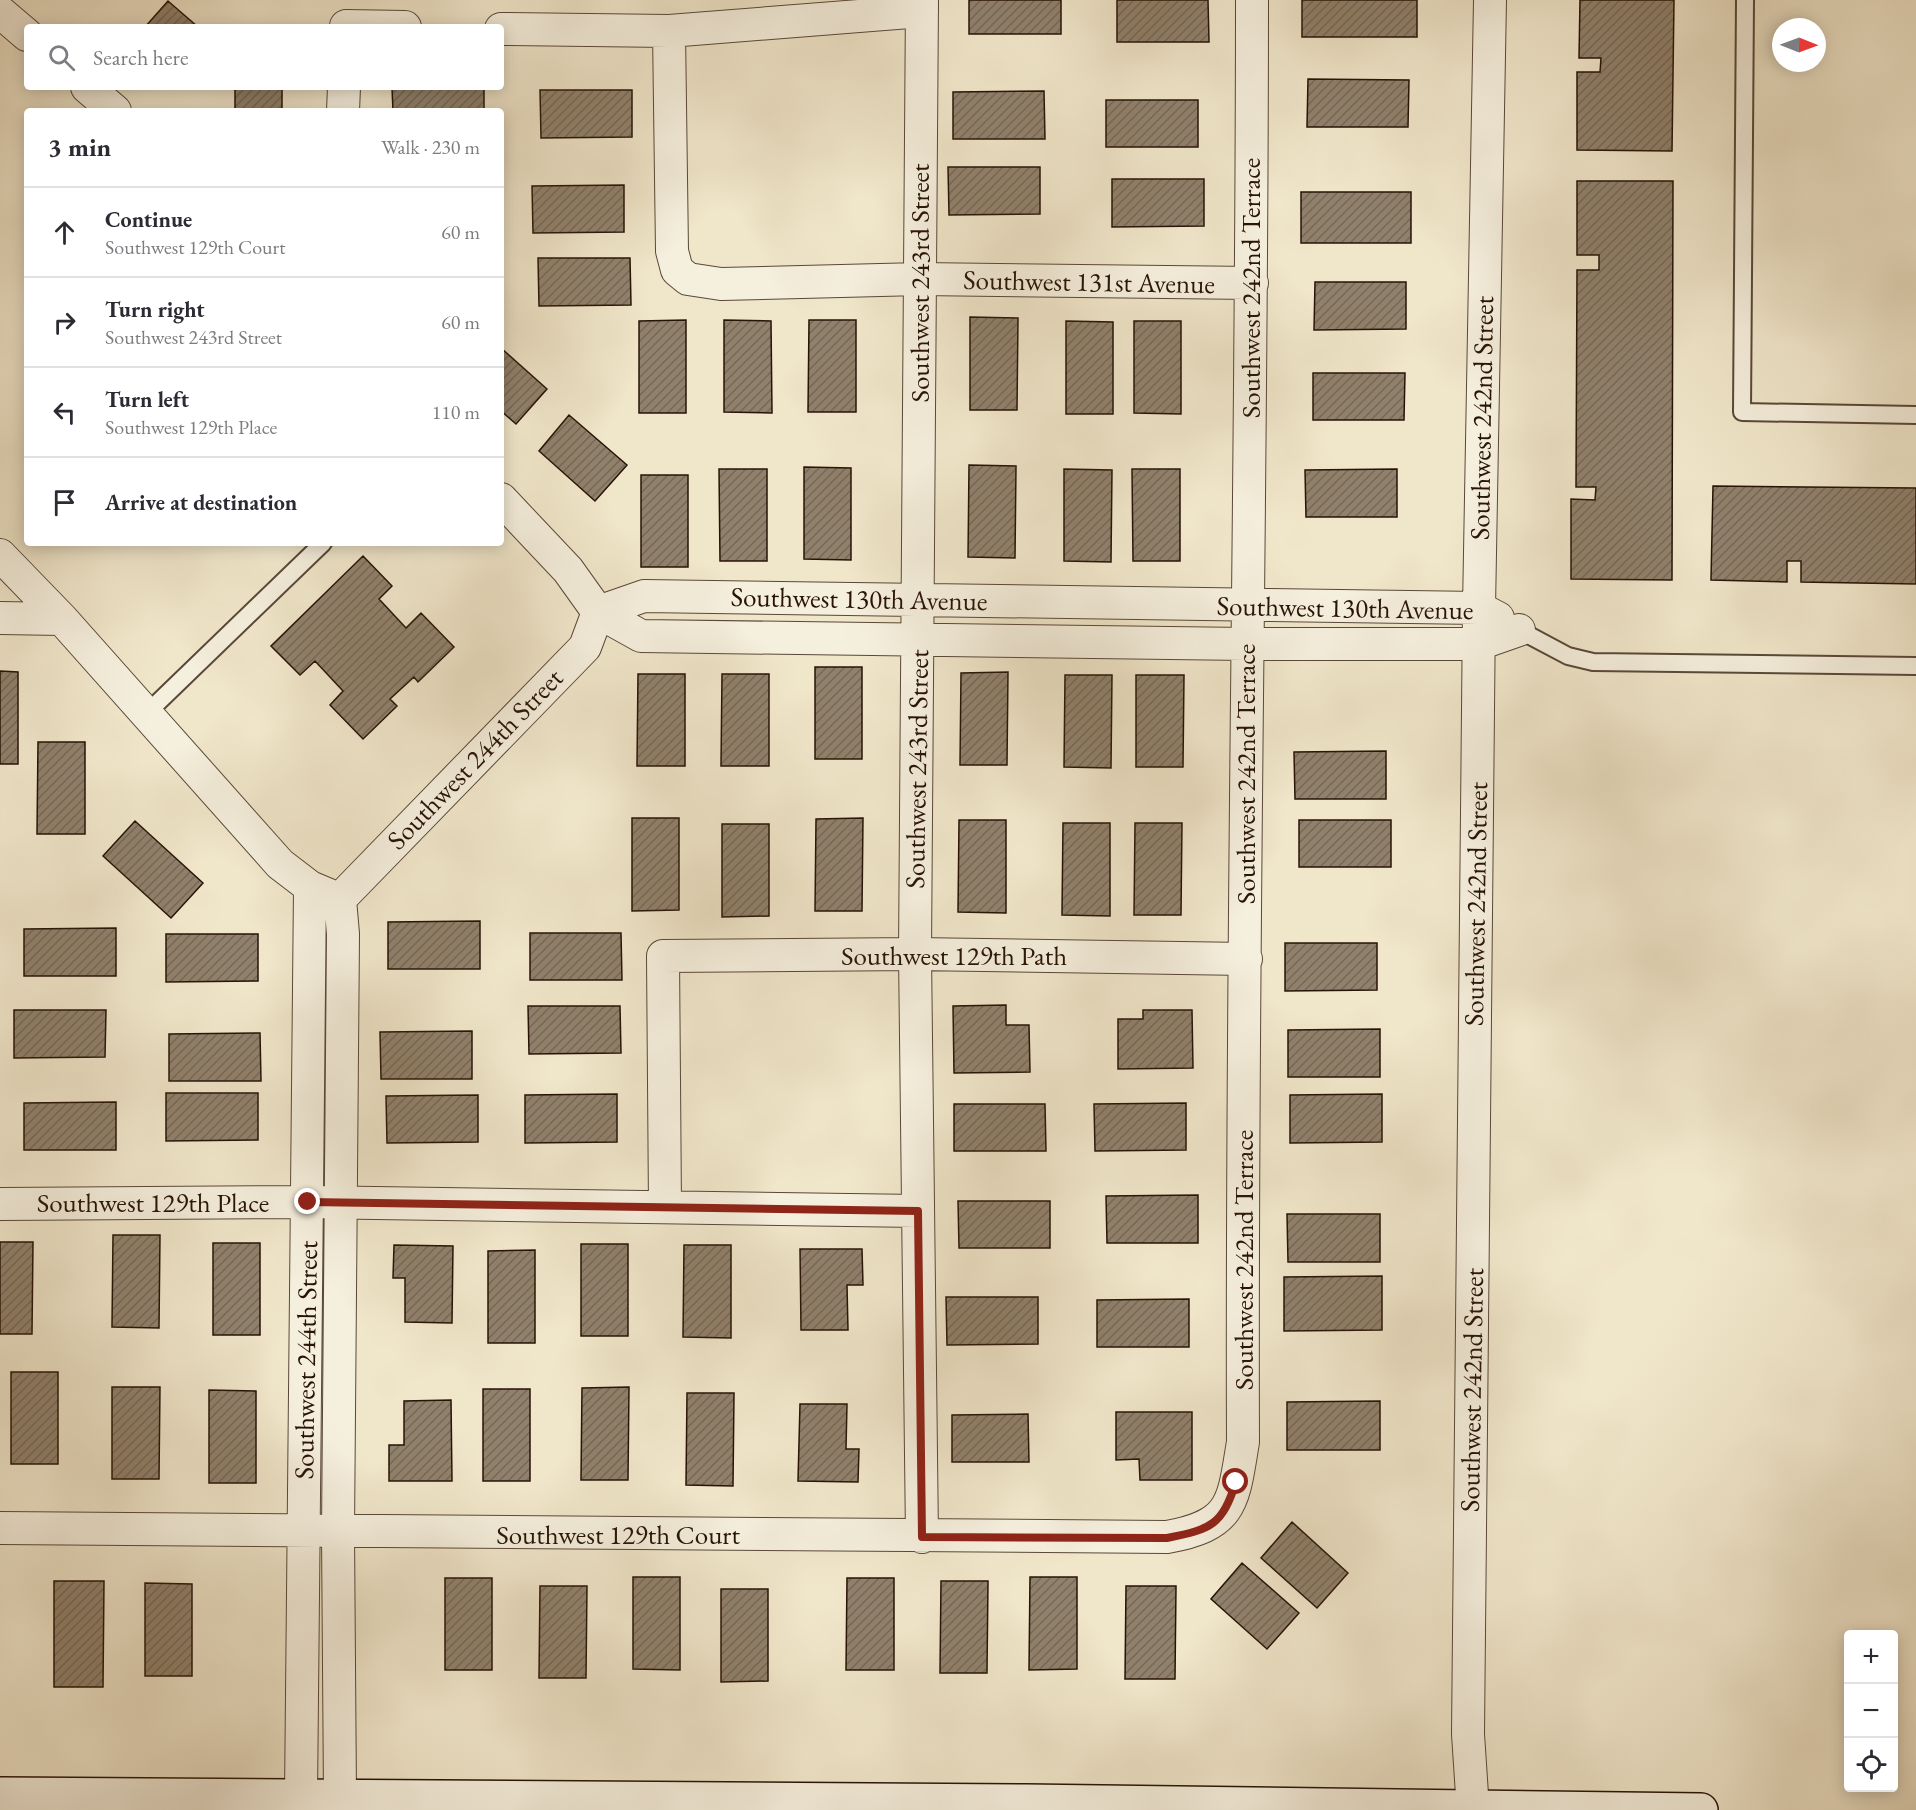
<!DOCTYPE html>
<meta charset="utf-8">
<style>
body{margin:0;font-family:"EB Garamond",serif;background:#f2f2f3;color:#2b2b33}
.controls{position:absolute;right:18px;bottom:18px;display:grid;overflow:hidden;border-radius:6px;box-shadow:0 3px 15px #0003}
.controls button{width:54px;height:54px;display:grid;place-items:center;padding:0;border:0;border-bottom:2px solid #e1e1e2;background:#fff;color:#2b2b33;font:30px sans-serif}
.compass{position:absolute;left:1772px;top:18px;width:54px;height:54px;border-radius:50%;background:#fff;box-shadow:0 3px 15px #0003;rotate:91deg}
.stop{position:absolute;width:18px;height:18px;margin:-14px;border:4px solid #8f2418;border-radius:50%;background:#fff}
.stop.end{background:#8f2418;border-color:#fff;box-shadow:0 2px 6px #0008}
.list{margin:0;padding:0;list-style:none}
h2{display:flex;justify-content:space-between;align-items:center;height:78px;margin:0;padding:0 24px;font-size:26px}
h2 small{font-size:20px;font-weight:400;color:#7c7c81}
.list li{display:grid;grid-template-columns:39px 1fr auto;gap:18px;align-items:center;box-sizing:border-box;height:90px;padding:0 24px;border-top:2px solid #e1e1e2}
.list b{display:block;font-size:22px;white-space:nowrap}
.list p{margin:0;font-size:20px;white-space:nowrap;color:#7c7c81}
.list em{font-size:20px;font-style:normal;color:#7c7c81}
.icon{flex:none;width:33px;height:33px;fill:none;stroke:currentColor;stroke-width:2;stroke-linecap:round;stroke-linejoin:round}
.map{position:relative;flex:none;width:1916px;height:1810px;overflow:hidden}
.search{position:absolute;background:#fff;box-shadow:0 3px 15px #0003;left:24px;top:24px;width:480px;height:66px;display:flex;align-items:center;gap:15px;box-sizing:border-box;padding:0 21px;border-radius:6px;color:#7c7c81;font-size:22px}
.panel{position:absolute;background:#fff;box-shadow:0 3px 15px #0003;left:24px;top:108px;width:480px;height:438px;border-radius:6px}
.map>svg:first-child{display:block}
.building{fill:url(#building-hatch);stroke:#271307;stroke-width:1.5}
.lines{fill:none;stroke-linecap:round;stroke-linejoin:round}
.lane-casing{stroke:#594838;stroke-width:20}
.street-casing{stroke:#594838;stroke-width:34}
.secondary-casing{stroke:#271307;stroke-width:36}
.lane{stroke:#f5efdd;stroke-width:16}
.street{stroke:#f5efdd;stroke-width:32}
.secondary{stroke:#f5efdd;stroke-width:33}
.route{stroke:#8f2418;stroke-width:8}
.labels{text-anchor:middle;stroke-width:4.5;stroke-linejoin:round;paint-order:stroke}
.street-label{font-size:27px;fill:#271307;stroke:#f5efdd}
</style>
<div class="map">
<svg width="1916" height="1810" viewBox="0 0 1916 1810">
<defs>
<pattern id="building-hatch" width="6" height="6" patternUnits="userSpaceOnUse" patternTransform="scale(1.5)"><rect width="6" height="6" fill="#90816c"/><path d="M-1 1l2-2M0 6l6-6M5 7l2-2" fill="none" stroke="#766857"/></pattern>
</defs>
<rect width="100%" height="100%" fill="#f0e6ca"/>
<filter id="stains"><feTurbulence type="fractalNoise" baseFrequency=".00333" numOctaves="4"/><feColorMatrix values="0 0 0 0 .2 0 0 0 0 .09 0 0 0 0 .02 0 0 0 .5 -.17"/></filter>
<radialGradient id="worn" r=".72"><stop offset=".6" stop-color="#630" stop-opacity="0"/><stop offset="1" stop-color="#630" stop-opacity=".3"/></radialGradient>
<path class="building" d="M969,0H1061V34H969Z
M1117,0H1208L1209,42H1117Z
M1302,0H1417V37H1302Z
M1580,0H1674L1672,151L1577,150V72H1600L1601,58H1579Z
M168,1L198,27H145Z
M1308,79L1409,80L1408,127H1307Z
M235,87H282V111H235Z
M484,87V111H393L392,88Z
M540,90H632V137L541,138Z
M1044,91L1045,139H953V92Z
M1106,100H1198V147H1106Z
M948,167H1040V214L949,215Z
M1112,179H1204V226L1112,227Z
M1577,181H1673L1672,580L1571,579V499L1595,500L1596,487H1576L1577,270H1599V255H1577Z
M624,185V232L533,233L532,186Z
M1301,192H1411V243H1301Z
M538,258H630L631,305L539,306Z
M1315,282H1406V329L1314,330Z
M970,317L1018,318L1017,410H970Z
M686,320V413H639V321Z
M724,320L771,321L772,413L724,412Z
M809,320H856V412H808Z
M1066,321L1113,322V414H1066Z
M1134,321H1181V414L1134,413Z
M501,348L547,389L516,424L501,411Z
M1313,373H1405L1404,420H1313Z
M569,415L627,465L595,501L539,451Z
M969,465L1016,466L1015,558L968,557Z
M804,467L851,468V560L804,559Z
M719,469H767V561H720Z
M1064,469L1112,470L1111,562L1064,561Z
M1132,469H1180V561H1133Z
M1397,469V517H1306L1305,470Z
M641,475H688V567H641Z
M1713,486L1916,488V584L1801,582V561H1787V582L1711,580Z
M363,556L392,586L379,599L406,628L421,613L454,647L418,682L414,677L390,699L397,706L363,739L330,705L343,691L315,661L300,675L271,646Z
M815,667H862V759H815Z
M0,671L18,672V764H0Z
M1008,672L1007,765H960L961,673Z
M638,674H685V766H637Z
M722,674H769V766H721Z
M1065,675H1112L1111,768L1064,767Z
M1136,675H1184L1183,767H1136Z
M38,742H85V834H37Z
M1386,751V799H1295L1294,752Z
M632,818H679V910L632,911Z
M863,818L862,911H815L816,819Z
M959,820H1006V913L958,912Z
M1299,820H1391V867H1299Z
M135,821L203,883L171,918L103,856Z
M1063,823H1110V916L1062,915Z
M1135,823H1182L1181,915H1134Z
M722,824H769V916L722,917Z
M480,921V969H388V922Z
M116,928V976H24V929Z
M530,933H621L622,980H530Z
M166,934H258V981L166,982Z
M1285,943H1377V990L1285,991Z
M1006,1005V1025H1029L1030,1072L954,1073L953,1006Z
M528,1006H620L621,1053L529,1054Z
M14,1010H106L105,1057L14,1058Z
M1143,1010H1192L1193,1068L1118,1069V1019H1143Z
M1380,1029V1077H1288V1030Z
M472,1031V1079H381L380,1032Z
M260,1033L261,1081H169V1034Z
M166,1093H258V1140L166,1141Z
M617,1094V1142L525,1143V1095Z
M1382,1094V1142L1290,1143V1095Z
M478,1095V1142L387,1143L386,1096Z
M116,1102V1150H24V1103Z
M1186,1103V1150L1095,1151L1094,1104Z
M954,1104H1045L1046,1151H954Z
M1198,1195V1243H1107L1106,1196Z
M958,1201H1050V1248H959Z
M1287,1214H1380V1262H1288Z
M113,1235H160L159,1328L112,1327Z
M0,1242H33L32,1334H0Z
M213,1243H260V1335H213Z
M581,1244H628V1336H581Z
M394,1245L453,1246L452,1323L405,1322V1278H393Z
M684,1245H731V1338L683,1337Z
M800,1249H862L863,1285H847L848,1330H801Z
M535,1250V1343H488V1251Z
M1382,1276V1330L1284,1331V1277Z
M946,1297H1038V1344L947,1345Z
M1189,1299V1347H1097V1300Z
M11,1372H58V1464H11Z
M112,1387H160L159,1479H112Z
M629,1387L628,1480H581L582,1388Z
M483,1389H530V1481H483Z
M209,1390L256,1391V1483H209Z
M687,1393H734L733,1486L686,1485Z
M451,1400L452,1481H389V1445H404V1401Z
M1380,1401V1450H1287V1402Z
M800,1404H847L846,1449H859L858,1482L798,1481Z
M1116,1412H1192V1480H1140L1139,1459L1116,1460Z
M1028,1414L1029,1462H952V1415Z
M1292,1522L1348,1573L1317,1608L1261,1558Z
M1242,1563L1299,1613L1267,1649L1211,1599Z
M633,1577H680V1670L633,1669Z
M1030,1577H1077V1669L1029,1670Z
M445,1578H492V1670H445Z
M847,1578H894V1670H846Z
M54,1581H104L103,1687H54Z
M941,1581H988L987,1673H940Z
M145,1583L192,1584V1676H145Z
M540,1586H587L586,1678H539Z
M1126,1586H1176L1175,1679H1125Z
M721,1589H768V1681L721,1682Z"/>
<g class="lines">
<defs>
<path id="lane" d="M1745,0L1742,412L1916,415
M1519,630L1568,656L1593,662L1916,666
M147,713L323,543"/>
<path id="street" d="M922,0L915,954L922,1537
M0,12L27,35
M346,26L405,27
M501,29L669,31L922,11
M669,31L672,251L677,270L688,279L721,284L920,279L1252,283
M87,87L115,111
M343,111L344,87
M501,499L568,570L598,612L641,636L1246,644H1479L1519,630
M0,555L62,619L280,864L310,887L329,895
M598,612L644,596L1479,608L1498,618
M0,618L62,619
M0,1204L308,1202L918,1211
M665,1207L663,956L915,954L1246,959
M0,1528L1167,1537C1234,1525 1233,1502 1243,1442C1241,961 1252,481 1252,0
M301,1797L310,887
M340,1797L338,1532L343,934L340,899L585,647L598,612
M1473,1810L1468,1734L1479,608L1490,0"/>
<path id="secondary" d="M0,1794L1026,1801L1701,1810"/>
</defs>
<use href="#lane" class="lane-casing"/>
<use href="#street" class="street-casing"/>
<use href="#secondary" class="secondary-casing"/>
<use href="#lane" class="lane"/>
<use href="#street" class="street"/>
<use href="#secondary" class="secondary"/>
</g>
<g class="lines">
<path class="route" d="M308,1202L918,1211L922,1537L1167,1538C1212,1529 1222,1525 1236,1482"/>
</g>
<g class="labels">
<g class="street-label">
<text transform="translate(1089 282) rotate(1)" y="9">Southwest 131st Avenue</text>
<text transform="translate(920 283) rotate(-90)" y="9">Southwest 243rd Street</text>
<text transform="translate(1251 288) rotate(-90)" y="9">Southwest 242nd Terrace</text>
<text transform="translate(1482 418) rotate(-89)" y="9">Southwest 242nd Street</text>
<text transform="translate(859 599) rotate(1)" y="9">Southwest 130th Avenue</text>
<text transform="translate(1345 608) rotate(1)" y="9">Southwest 130th Avenue</text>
<text transform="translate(475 759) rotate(-46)" y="9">Southwest 244th Street</text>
<text transform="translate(917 769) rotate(-89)" y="9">Southwest 243rd Street</text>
<text transform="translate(1246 774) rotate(-90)" y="9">Southwest 242nd Terrace</text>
<text transform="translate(1476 904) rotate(-89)" y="9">Southwest 242nd Street</text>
<text x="954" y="965">Southwest 129th Path</text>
<text x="153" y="1212">Southwest 129th Place</text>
<text transform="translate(1244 1260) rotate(-90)" y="9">Southwest 242nd Terrace</text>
<text transform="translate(306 1360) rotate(-89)" y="9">Southwest 244th Street</text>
<text transform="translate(1472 1390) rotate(-89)" y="9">Southwest 242nd Street</text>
<text x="618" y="1544">Southwest 129th Court</text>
</g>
</g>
<rect width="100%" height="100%" filter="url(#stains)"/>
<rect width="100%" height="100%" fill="url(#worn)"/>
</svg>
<div class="controls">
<button>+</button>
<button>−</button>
<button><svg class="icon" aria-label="locate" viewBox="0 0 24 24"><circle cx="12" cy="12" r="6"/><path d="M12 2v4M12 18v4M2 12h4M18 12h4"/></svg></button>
</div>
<svg class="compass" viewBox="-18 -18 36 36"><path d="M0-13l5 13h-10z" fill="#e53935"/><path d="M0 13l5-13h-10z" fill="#7c7c81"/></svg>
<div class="stop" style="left:1236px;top:1482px"></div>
<div class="stop end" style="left:308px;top:1202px"></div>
<div class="search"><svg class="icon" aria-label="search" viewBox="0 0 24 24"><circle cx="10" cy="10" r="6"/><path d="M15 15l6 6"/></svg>Search here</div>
<section class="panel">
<h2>3 min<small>Walk · 230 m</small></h2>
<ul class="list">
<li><svg class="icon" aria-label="ahead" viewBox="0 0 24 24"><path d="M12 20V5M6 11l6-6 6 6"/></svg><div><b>Continue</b><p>Southwest 129th Court</p></div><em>60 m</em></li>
<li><svg class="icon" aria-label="right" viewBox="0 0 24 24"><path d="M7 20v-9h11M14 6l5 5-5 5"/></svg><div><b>Turn right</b><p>Southwest 243rd Street</p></div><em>60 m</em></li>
<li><svg class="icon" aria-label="left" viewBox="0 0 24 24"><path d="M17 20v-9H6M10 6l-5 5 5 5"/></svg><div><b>Turn left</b><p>Southwest 129th Place</p></div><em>110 m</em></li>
<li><svg class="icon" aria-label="arrive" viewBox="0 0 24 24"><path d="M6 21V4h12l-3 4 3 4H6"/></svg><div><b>Arrive at destination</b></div></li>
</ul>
</section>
</div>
